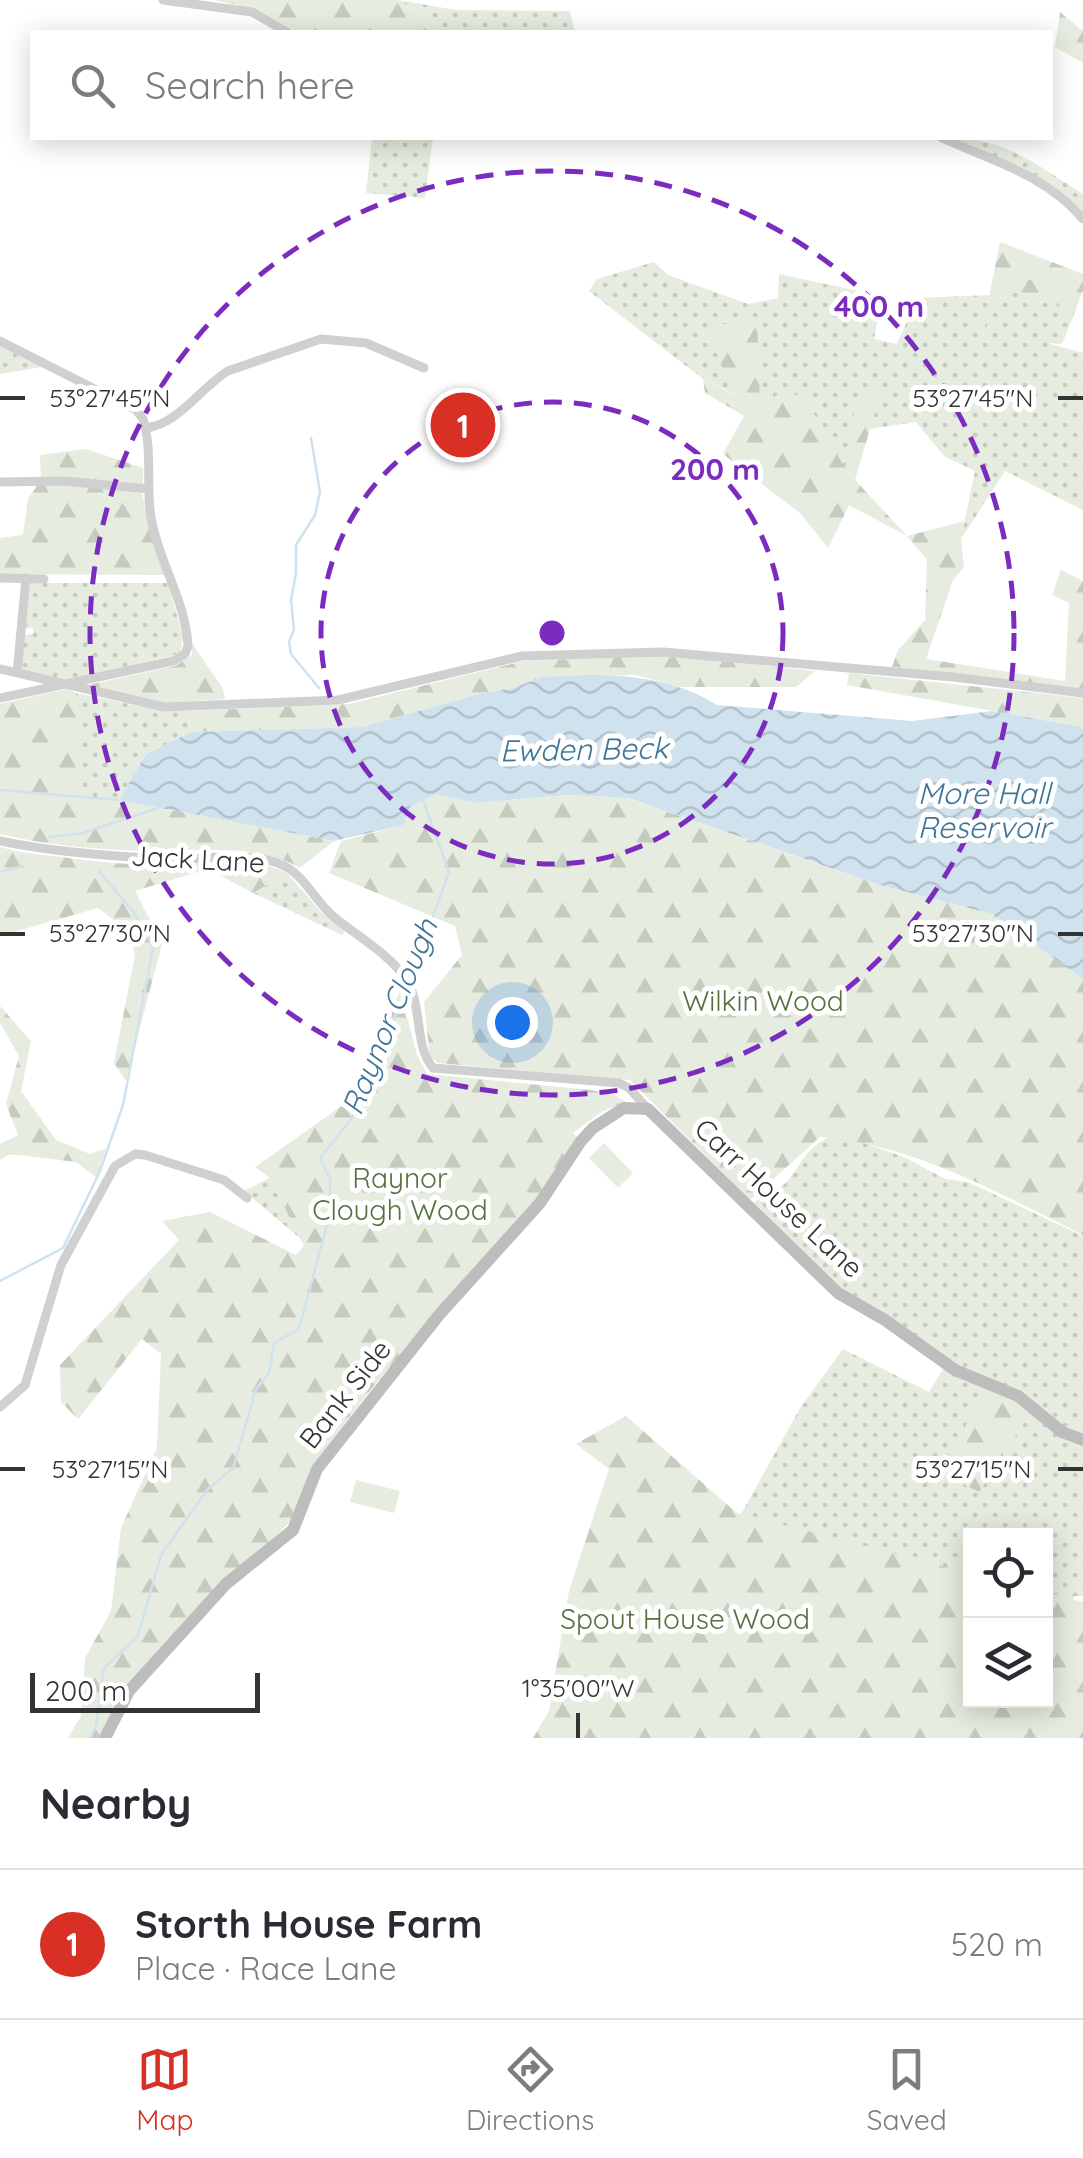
<!DOCTYPE html>
<meta charset="utf-8">
<style>
body{margin:0;font-family:Quicksand,sans-serif;background:#f2f2f3;color:#2b2b33}
.controls{position:absolute;right:30px;bottom:30px;display:grid;overflow:hidden;border-radius:0px;box-shadow:0 5px 25px #0003}
.controls button{width:90px;height:90px;display:grid;place-items:center;padding:0;border:0;border-bottom:2px solid #e1e1e2;background:#fff;color:#2b2b33;font:50px sans-serif}
.scale{position:absolute;left:30px;bottom:25px;width:230px;box-sizing:border-box;padding-left:10px;border:5px solid #333;border-top:0;font-size:28px;line-height:35px;white-space:nowrap;color:#333;-webkit-text-stroke:8px #fff;paint-order:stroke}
.you{position:absolute;left:512px;top:1022px;width:35px;height:35px;margin:-25px;border:8px solid #fff;border-radius:50%;background:#1a73e8;box-shadow:0 0 0 15px #1a73e833}
.badge{display:grid;place-items:center;width:65px;height:65px;border-radius:50%;background:#d93025;color:#fff;font-size:32px;font-weight:700}
.pin{position:absolute;translate:-50% -50%;border:5px solid #fff;box-shadow:0 2px 10px #0006}
.list{margin:0;padding:0;list-style:none}
h2{display:flex;justify-content:space-between;align-items:center;height:130px;margin:0;padding:0 40px;font-size:42px}
h2 small{font-size:32px;font-weight:400;color:#7c7c81}
.list li{display:grid;grid-template-columns:65px 1fr auto;gap:30px;align-items:center;box-sizing:border-box;height:150px;padding:0 40px;border-top:2px solid #e1e1e2}
.list b{display:block;font-size:38px;white-space:nowrap}
.list p{margin:0;font-size:32px;white-space:nowrap;color:#7c7c81}
.list em{font-size:32px;font-style:normal;color:#7c7c81}
.icon{flex:none;width:55px;height:55px;fill:none;stroke:currentColor;stroke-width:2;stroke-linecap:round;stroke-linejoin:round}
.map{position:relative;flex:none;width:1083px;height:1738px;overflow:hidden}
.search{position:absolute;background:#fff;box-shadow:0 5px 25px #0003;left:30px;right:30px;top:30px;height:110px;display:flex;align-items:center;gap:25px;box-sizing:border-box;padding:0 35px;border-radius:0px;color:#7c7c81;font-size:38px}
.sheet{height:280px;background:#fff}
nav{display:flex;justify-content:space-around;align-items:center;box-sizing:border-box;height:140px;border-top:2px solid #e1e1e2;background:#fff;font-size:28px;color:#7c7c81}
nav a{display:grid;justify-items:center;gap:5px}
nav .on{color:#d93025}
.map>svg:first-child{display:block}
.green{fill:url(#green-dots)}
.forest{fill:url(#forest-firs);fill-rule:evenodd}
.pitch{fill:#e6ecdf}
.water{fill:url(#water-waves)}
.lines{fill:none;stroke-linecap:round;stroke-linejoin:round}
.stream{stroke:#cfe2ee;stroke-width:2.5}
.street{stroke:#d0d0d0;stroke-width:9}
.secondary{stroke:#bdbdbd;stroke-width:12}
.ticks{fill:none;stroke:#333;stroke-width:4}
.ring{fill:none;stroke:#7b2cbf;stroke-width:5;stroke-dasharray:18 12}
.labels{text-anchor:middle;stroke-width:10;stroke-linejoin:round;paint-order:stroke}
.street-label{font-size:28px;fill:#333;stroke:#fff}
.park-label{font-size:28px;fill:#56703f;stroke:#fff}
.water-label{font-size:30px;font-style:italic;fill:#3f7597;stroke:#fff}
.ticks-label{font-size:25px;text-anchor:middle;fill:#333;stroke:#fff;stroke-width:10;stroke-linejoin:round;paint-order:stroke}
.centre{fill:#7b2cbf;stroke:#fff;stroke-width:5}
.ring-label{font-size:30px;text-anchor:middle;font-weight:bold;fill:#7b2cbf;stroke:#fff;stroke-width:10;stroke-linejoin:round;paint-order:stroke}
</style>
<div class="map">
<svg width="1083" height="1738" viewBox="0 0 1083 1738">
<defs>
<pattern id="green-dots" width="8" height="8" patternUnits="userSpaceOnUse" patternTransform="scale(2.5)"><rect width="8" height="8" fill="#e6ecdf"/><path d="M2 2h.1M6 6h.1" fill="none" stroke="#c6cbc0" stroke-width="1.8" stroke-linecap="round"/></pattern>
<pattern id="forest-firs" width="22" height="20" patternUnits="userSpaceOnUse" patternTransform="scale(2.5)"><rect width="22" height="20" fill="#e6ecdf"/><path d="M5 1l3.5 6h-7zM16 11l3.5 6h-7z" fill="#c6cbc0"/></pattern>
<pattern id="water-waves" width="16" height="10" patternUnits="userSpaceOnUse" patternTransform="scale(2.5)"><rect width="16" height="10" fill="#cfe2ee"/><path d="M0 5q4-4 8 0t8 0" fill="none" stroke="#b2c2cd"/></pattern>
</defs>
<rect width="100%" height="100%" fill="#fff"/>
<path class="green" d="M398,0L456,10L570,11L575,32H452Z
M372,138H433L425,198L366,193Z
M951,138C1003,137 1039,166 1083,194V215C1050,176 996,158 951,138Z
M654,262L668,275L748,304L778,298L779,274L882,296L874,339L897,344L917,298L991,295L984,327L1007,289L1075,312L1062,344L1047,343L1083,353V510L1005,471L961,539L975,471L944,456L916,422L870,429L881,389L854,402V424L845,470L760,407L703,379L589,291L597,279Z
M0,346L42,367L0,374Z
M29,583H168L183,636L181,651L172,656L66,680L21,671L25,635L33,634V628H26Z
M76,693L163,711H188L191,732L146,754L117,803L83,800Z
M287,873L322,913L346,930L342,935L253,893Z
M827,1138L856,1140L904,1157L945,1179L968,1182L1083,1236V1438L953,1366L850,1296L753,1204C761,1195 772,1195 781,1187C801,1171 799,1153 827,1138Z
M270,1178L301,1239L244,1191Z
M843,1349L929,1392L945,1366L1002,1393L1083,1445V1596H1074L1070,1612L1046,1607V1536H970V1585L740,1516L800,1408Z"/>
<path class="forest" d="M214,0H398L452,32H297L258,10Z
M1060,12L1083,31V63L1055,47Z
M1000,242L1083,274V290L1075,312L1007,289L982,331ZM1030,261L1075,279V280L1023,277Z
M757,320L760,406L786,389L807,402L845,468L854,424V402L882,388L855,480L907,536L965,521L961,539L964,567L953,580L926,659L1065,681L1069,603L1052,595L1061,570L1083,581V690L892,667L898,650L925,620L927,560L907,536L849,505L828,548L800,513L723,454L744,416L705,393L703,379L732,394L707,326Z
M86,449L143,468V486L41,477L40,455Z
M39,483L102,487L142,493L151,537L166,575L0,574V538L23,535L28,499Z
M192,643L223,689L225,699L165,703L88,685L175,666L192,655Z
M665,655L815,671L796,687H681L636,675L542,677L513,688L482,693L362,727L191,732L188,711L349,704L523,661Z
M849,673L1083,698V727L847,685Z
M67,689L76,693L84,799L119,800L334,841L300,868C251,840 193,854 139,851C93,849 45,845 0,834V704Z
M436,794L474,803L568,795L627,798L880,885L992,914L1083,979V1235C998,1193 916,1145 820,1137L750,1200L630,1080L438,1063L430,1057L424,1002L462,955L455,926L329,873L341,841L404,825L410,807Z
M0,847L20,852C63,857 107,864 150,865C194,866 247,852 287,873L253,893L208,869L135,891L162,944L126,1081L114,1063L135,955L129,931L98,908L0,936Z
M400,991L417,1055L427,1074L591,1090L615,1095L626,1102L601,1112L573,1133L579,1140L534,1203L373,1387L311,1467L294,1518L173,1636L101,1738H68L81,1716L85,1658L111,1611L121,1528L157,1448L161,1354L142,1339L78,1419L61,1402L60,1365L179,1240L162,1221L210,1212L296,1255L304,1246L270,1178L255,1167L346,1103Z
M0,1006L31,1041L21,1091L56,1140L90,1154L106,1148L97,1178L76,1162L10,1154L0,1160V1144L18,1135L6,1104L19,1056L0,1023Z
M988,1390L1019,1402L1029,1415L979,1492L937,1471Z
M626,1416L737,1513L970,1573V1700H1046V1592L1083,1602V1738H533L549,1711L569,1591L609,1469L576,1444Z"/>
<path class="pitch" d="M1029,260L1075,279L1068,296L1023,277Z
M604,1143L633,1173L618,1188L589,1158Z
M356,1480L400,1491L394,1513L350,1502Z"/>
<path class="water" d="M589,675C634,675 677,680 717,705L912,721L992,711L1083,727V979L992,914L880,885L628,798L568,795L474,803L436,794L410,807L404,825L334,841L119,800L146,754L191,732L362,727L482,693L513,688L542,677Z"/>
<g class="lines">
<path class="stream" d="M311,438L320,492L315,515L296,545V573L291,600L294,630L289,642L291,654L319,688
M0,790L118,800
M49,837L83,833L158,808
M0,872L23,866
M410,981L449,872L423,800
M0,1281L63,1248L100,1171L123,1105L153,948L135,914L99,871
M90,1738L96,1726L104,1668L138,1636L161,1555L207,1490L233,1468L256,1389L269,1373L274,1343L299,1329L330,1214V1179L320,1158L352,1118L407,988"/>
<path class="street" d="M163,0L252,12L287,32
M942,138C993,161 1046,175 1083,219
M0,341L136,410L143,419C154,454 144,492 153,527C162,567 186,604 188,646L185,654L173,661L0,698
M146,428C179,424 201,387 228,371L321,339L366,343L424,368
M0,482L64,481L149,489
M0,578L44,579
M0,669L164,707L338,700L522,656L663,652L953,677L1083,693
M17,673L26,578
M0,841C57,853 117,857 174,859C209,860 246,850 280,864C304,873 315,902 334,917C356,935 387,953 404,976C424,1003 413,1044 433,1068L619,1083L629,1088L648,1109
M0,1407L25,1385L61,1265L115,1166L135,1154L145,1155L224,1180L247,1198"/>
<path class="secondary" d="M105,1738L129,1691L226,1584L293,1530L317,1469L439,1315L540,1203L581,1141L593,1128L624,1108L648,1109L838,1293L885,1320L955,1370L1018,1396L1062,1432L1083,1440"/>
</g>
<path class="ticks" d="M0,398H25M1058,398H1083M0,934H25M1058,934H1083M0,1469H25M1058,1469H1083M578,1713V1738"/>
<g class="ring">
<circle cx="552" cy="633" r="231"/>
<circle cx="552" cy="633" r="462"/>
</g>
<g class="labels">
<g class="street-label">
<text transform="translate(198 859) rotate(3)" y="10">Jack Lane</text>
<text transform="translate(779 1198) rotate(43)" y="10">Carr House Lane</text>
<text transform="translate(345 1394) rotate(-52)" y="10">Bank Side</text>
</g>
<g class="park-label">
<text x="763" y="1011">Wilkin Wood</text>
<text x="400" y="1188">Raynor<tspan x="400" dy="32">Clough Wood</tspan></text>
<text x="685" y="1629">Spout House Wood</text>
</g>
<g class="water-label">
<text transform="translate(584 750) rotate(-1)" y="10">Ewden Beck</text>
<text x="984" y="804">More Hall<tspan x="984" dy="34">Reservoir</tspan></text>
<text transform="translate(390 1017) rotate(-68)" y="10">Raynor Clough</text>
</g>
</g>
<g class="ticks-label">
<text x="110" y="407">53°27'45"N</text>
<text x="973" y="407">53°27'45"N</text>
<text x="110" y="942">53°27'30"N</text>
<text x="973" y="942">53°27'30"N</text>
<text x="110" y="1478">53°27'15"N</text>
<text x="973" y="1478">53°27'15"N</text>
<text x="578" y="1697">1°35'00"W</text>
</g>
<circle cx="552" cy="633" r="15" class="centre"/>
<g class="ring-label">
<text x="879" y="317">400 m</text>
<text x="715" y="480">200 m</text>
</g>
</svg>
<div class="controls">
<button><svg class="icon" aria-label="locate" viewBox="0 0 24 24"><circle cx="12" cy="12" r="6"/><path d="M12 2v4M12 18v4M2 12h4M18 12h4"/></svg></button>
<button><svg class="icon" aria-label="layers" viewBox="0 0 24 24"><path d="M12 4l9 5-9 5-9-5zM3 14l9 5 9-5"/></svg></button>
</div>
<div class="scale">200 m</div>
<div class="you"></div>
<div class="pin badge" style="left:463px;top:425px">1</div>
<div class="search"><svg class="icon" aria-label="search" viewBox="0 0 24 24"><circle cx="10" cy="10" r="6"/><path d="M15 15l6 6"/></svg>Search here</div>
</div>
<section class="sheet">
<h2>Nearby<small></small></h2>
<ul class="list">
<li><span class="badge">1</span><div><b>Storth House Farm</b><p>Place · Race Lane</p></div><em>520 m</em></li>
</ul>
</section>
<nav>
<a class="on"><svg class="icon" aria-label="map" viewBox="0 0 24 24"><path d="M3 6l6-2 6 2 6-2v14l-6 2-6-2-6 2zM9 4v14M15 6v14"/></svg>Map</a>
<a><svg class="icon" aria-label="directions" viewBox="0 0 24 24"><path d="M12 3l9 9-9 9-9-9zM9 14v-3h6M13 9l2 2-2 2"/></svg>Directions</a>
<a><svg class="icon" aria-label="saved" viewBox="0 0 24 24"><path d="M7 4h10v16l-5-4-5 4z"/></svg>Saved</a>
</nav>
